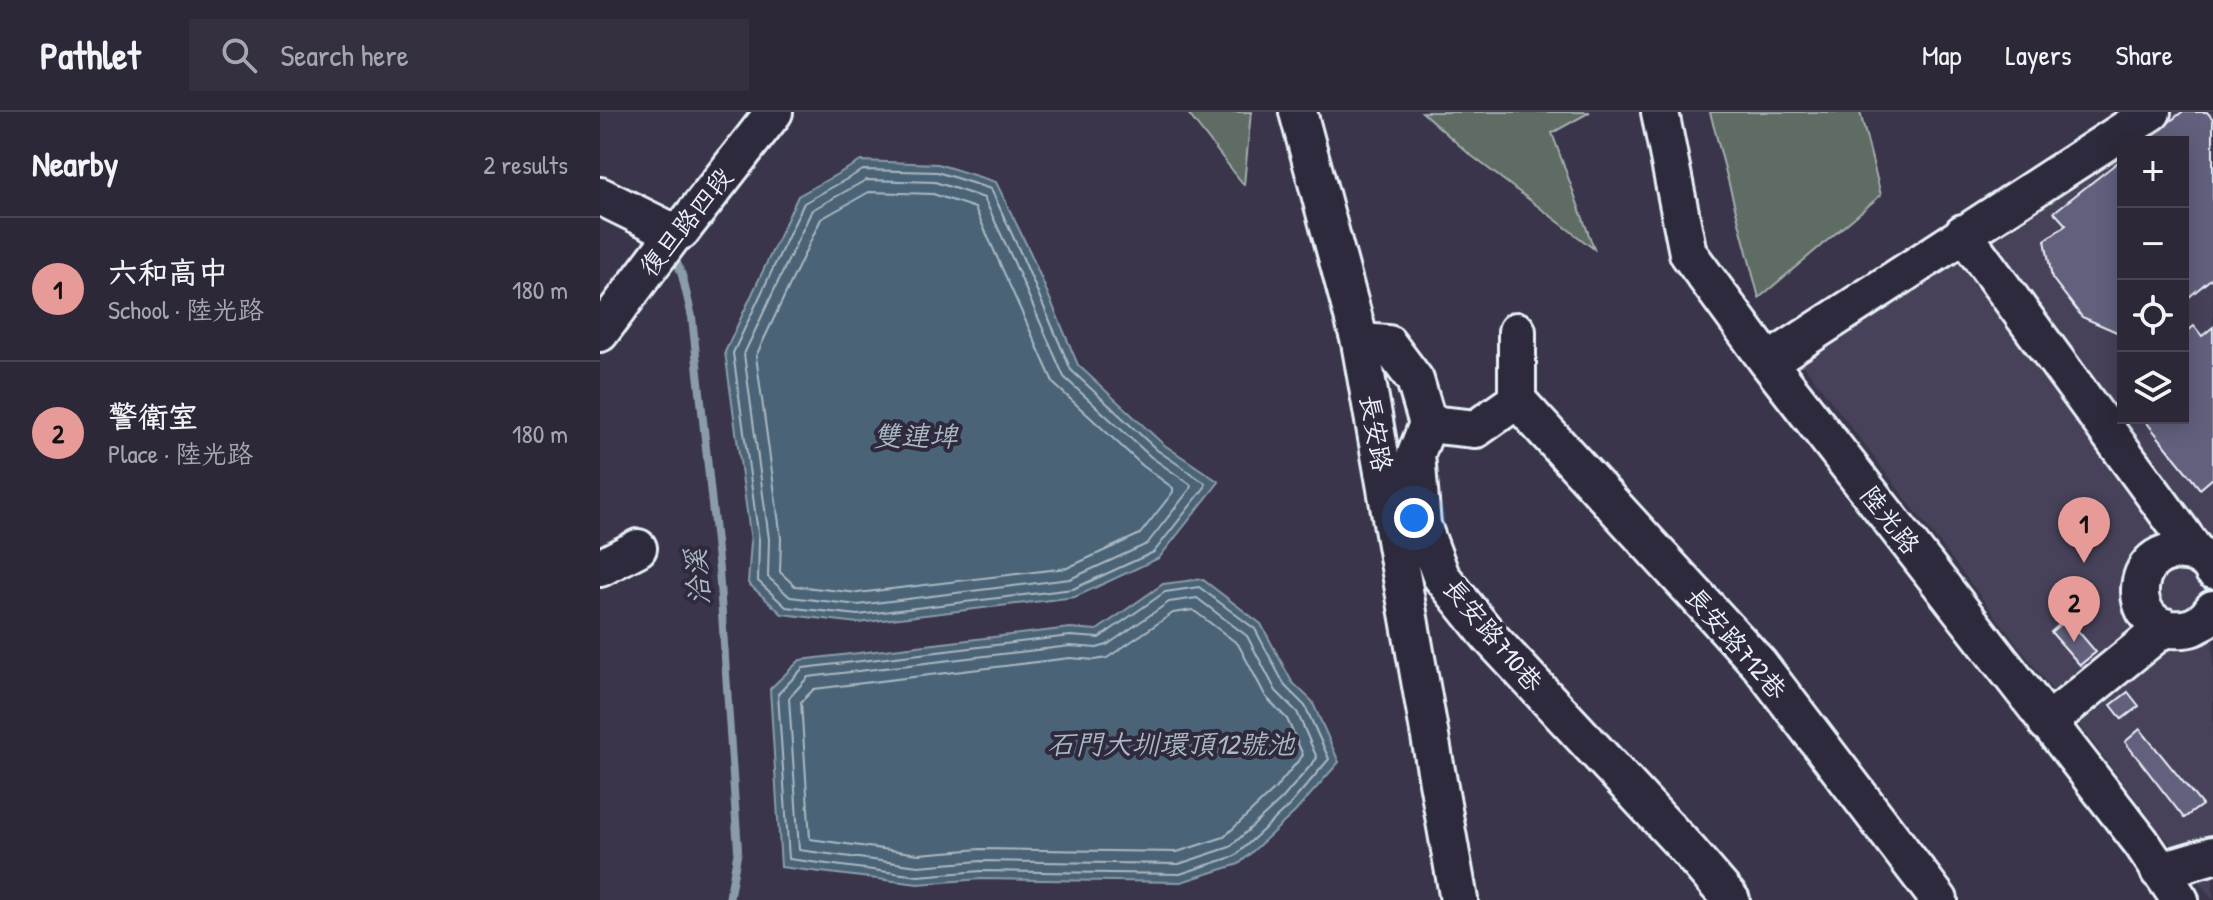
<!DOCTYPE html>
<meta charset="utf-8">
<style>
body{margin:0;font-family:"Patrick Hand","LXGW WenKai TC",sans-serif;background:#343040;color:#f1f3f6}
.controls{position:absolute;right:24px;top:24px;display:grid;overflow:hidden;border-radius:0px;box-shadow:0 4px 20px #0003}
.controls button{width:72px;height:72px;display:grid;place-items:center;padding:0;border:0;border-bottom:2px solid #484453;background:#2c2838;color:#f1f3f6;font:40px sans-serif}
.you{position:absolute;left:814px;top:406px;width:28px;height:28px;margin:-20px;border:6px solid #fff;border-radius:50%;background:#1a73e8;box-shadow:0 0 0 12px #1a73e833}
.badge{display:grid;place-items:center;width:52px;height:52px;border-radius:50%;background:#e69b98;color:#111;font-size:26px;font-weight:700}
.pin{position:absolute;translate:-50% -66px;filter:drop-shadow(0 2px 4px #0008)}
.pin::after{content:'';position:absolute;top:42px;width:28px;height:24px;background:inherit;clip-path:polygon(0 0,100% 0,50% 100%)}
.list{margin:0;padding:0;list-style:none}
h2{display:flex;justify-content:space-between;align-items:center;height:104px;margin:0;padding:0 32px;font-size:34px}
h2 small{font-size:26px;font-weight:400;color:#a6a6ae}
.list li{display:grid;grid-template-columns:52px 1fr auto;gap:24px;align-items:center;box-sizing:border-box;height:144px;padding:0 32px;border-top:2px solid #484453}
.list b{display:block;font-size:30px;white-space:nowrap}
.list p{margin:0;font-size:26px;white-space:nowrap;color:#a6a6ae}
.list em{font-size:26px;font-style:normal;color:#a6a6ae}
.icon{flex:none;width:44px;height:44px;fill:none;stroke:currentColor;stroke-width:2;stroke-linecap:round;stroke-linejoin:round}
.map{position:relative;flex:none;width:1613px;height:788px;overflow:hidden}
header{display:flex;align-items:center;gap:48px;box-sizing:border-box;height:112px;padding:0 40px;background:#2c2838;border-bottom:2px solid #484453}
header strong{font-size:38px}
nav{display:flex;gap:44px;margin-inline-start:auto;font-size:28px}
.search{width:560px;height:72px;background:#343040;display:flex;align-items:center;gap:20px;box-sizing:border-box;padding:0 28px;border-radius:0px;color:#a6a6ae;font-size:30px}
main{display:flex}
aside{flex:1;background:#2c2838}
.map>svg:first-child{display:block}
.built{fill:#47425a;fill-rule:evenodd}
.green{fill:#5e6c63;stroke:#a3aeae;stroke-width:2}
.water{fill:#4c6476;stroke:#8a9caa;stroke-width:2}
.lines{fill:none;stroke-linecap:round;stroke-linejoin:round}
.shore{stroke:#aab9c4;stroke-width:2}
.stream{stroke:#8a9caa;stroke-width:8}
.building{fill:#64607e;stroke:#e8f1f8;stroke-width:2}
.minor-casing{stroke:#e8f1f8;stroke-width:42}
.minor{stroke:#2f2a3d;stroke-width:36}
.labels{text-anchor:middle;stroke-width:8;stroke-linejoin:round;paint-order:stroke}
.street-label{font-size:26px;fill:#e8f1f8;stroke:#2f2a3d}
.water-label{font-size:28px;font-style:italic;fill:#aab9c4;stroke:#2f2a3d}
</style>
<header>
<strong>Pathlet</strong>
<div class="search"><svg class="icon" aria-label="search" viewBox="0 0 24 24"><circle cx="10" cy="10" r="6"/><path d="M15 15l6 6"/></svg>Search here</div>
<nav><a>Map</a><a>Layers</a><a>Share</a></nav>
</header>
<main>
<aside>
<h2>Nearby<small>2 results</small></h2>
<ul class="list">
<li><span class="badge">1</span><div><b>六和高中</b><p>School · 陸光路</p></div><em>180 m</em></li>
<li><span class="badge">2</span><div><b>警衛室</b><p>Place · 陸光路</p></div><em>180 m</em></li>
</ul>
</aside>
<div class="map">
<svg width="1613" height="788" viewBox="0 0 1613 788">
<rect width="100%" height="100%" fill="#3a354a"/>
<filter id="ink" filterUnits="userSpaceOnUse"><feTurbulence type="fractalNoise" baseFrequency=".0125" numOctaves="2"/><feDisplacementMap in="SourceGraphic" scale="16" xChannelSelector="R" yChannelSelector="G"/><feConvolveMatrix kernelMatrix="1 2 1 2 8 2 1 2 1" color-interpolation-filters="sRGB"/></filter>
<g filter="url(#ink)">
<path class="built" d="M1525,0H1613V788L1179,221ZM1523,30H1583V306H1523Z"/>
<path class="green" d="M587,0H651L644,73Z
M822,0H990L952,21L994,137L868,41Z
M1110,0H1260L1281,83L1159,186Z"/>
<path class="water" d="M261,49L338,52L396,70L430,140L478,253L563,332L619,370L559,446L475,485L258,511L182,502L148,471L151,429L125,240L198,84Z
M602,467L661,512L692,570L712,589L739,650L695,700L639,752L581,770L381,767L318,772L181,755L170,577L200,548L470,516L497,518L563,472Z"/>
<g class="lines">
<path class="shore" d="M263,58L337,60L391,77L422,144L471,258L557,338L605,371V375L554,440L473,477L258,503L186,495L158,469L159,428L133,241L204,91Z
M266,68L335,70L384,86L413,148L464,265L551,345L591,373L590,377L547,432L470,467L258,493L190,485L168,465L169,427L144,242L212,98Z
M269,80L333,82L375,96L454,272L543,354L573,376V380L540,422L467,456L258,481L195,474L180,460L181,426L156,244L221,107Z
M599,475L655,517L685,574L705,594L729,647L689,694L635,744L580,762L381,759L318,764L189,747L178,582L203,556L470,524L499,526L565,480Z
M597,486L647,524L676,579L697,600L717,646L682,687L630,735L579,752L381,749L318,754L199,738L189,586L208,565L470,534L497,536L507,533L569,490Z
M593,498L638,532L666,585L687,607L703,643L674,678L624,725L577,740L381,737L319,742L210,727L201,590L214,577L470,546L495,548L507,546L573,501Z"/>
<path class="stream" d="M73,141L82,163L92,205L119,458L138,738L129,788"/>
</g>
<path class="building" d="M1582,0H1607L1613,7V165L1583,190V30H1544Z
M1523,46V217L1519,221L1482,205L1452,166L1445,128L1466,113L1454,100Z
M1594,214L1602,224L1613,215V366L1600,377L1543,306H1583V223Z
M1467,506L1496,540L1480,553L1451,520Z
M1528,580L1539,594L1522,607L1511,593Z
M1540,617L1602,693L1584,706L1525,630Z"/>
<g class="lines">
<defs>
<path id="minor" d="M698,0L760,230L859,788
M1060,0L1088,141L1168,250L1541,730L1580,788
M0,84L75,121
M1363,121L1598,443L1609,451L1613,458
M0,221L75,121L81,119L174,0
M760,230L788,232L815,268L828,312L816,342L822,413L841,464L889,524L1088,738L1131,788
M1168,250L1552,0
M917,288L1159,552L1339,788
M828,312L876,317L917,288V219
M1598,443C1526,420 1521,524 1583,517C1596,516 1606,508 1613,497
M0,456L38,436
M1447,611L1565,515
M1559,759L1613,743"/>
</defs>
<use href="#minor" class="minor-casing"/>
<use href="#minor" class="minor"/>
</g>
</g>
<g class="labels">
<g class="street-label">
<text transform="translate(86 110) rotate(-51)" y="9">復旦路四段</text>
<text transform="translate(776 321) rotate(80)" y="9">長安路</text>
<text transform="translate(1290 408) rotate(52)" y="9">陸光路</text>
<text transform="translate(893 523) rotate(50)" y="9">長安路710巷</text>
<text transform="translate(1136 531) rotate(49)" y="9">長安路712巷</text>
</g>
<g class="water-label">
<text x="315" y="334">雙連埤</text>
<text transform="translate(97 465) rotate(-95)" y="10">洽溪</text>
<text x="571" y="642">石門大圳環頂12號池</text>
</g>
</g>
</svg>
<div class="controls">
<button>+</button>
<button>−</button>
<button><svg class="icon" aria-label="locate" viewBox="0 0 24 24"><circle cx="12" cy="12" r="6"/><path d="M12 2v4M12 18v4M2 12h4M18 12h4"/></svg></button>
<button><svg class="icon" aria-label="layers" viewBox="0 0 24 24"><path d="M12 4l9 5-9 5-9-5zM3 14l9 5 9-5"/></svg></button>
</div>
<div class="you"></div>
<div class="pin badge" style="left:1484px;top:451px">1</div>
<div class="pin badge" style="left:1474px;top:530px">2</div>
</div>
</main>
